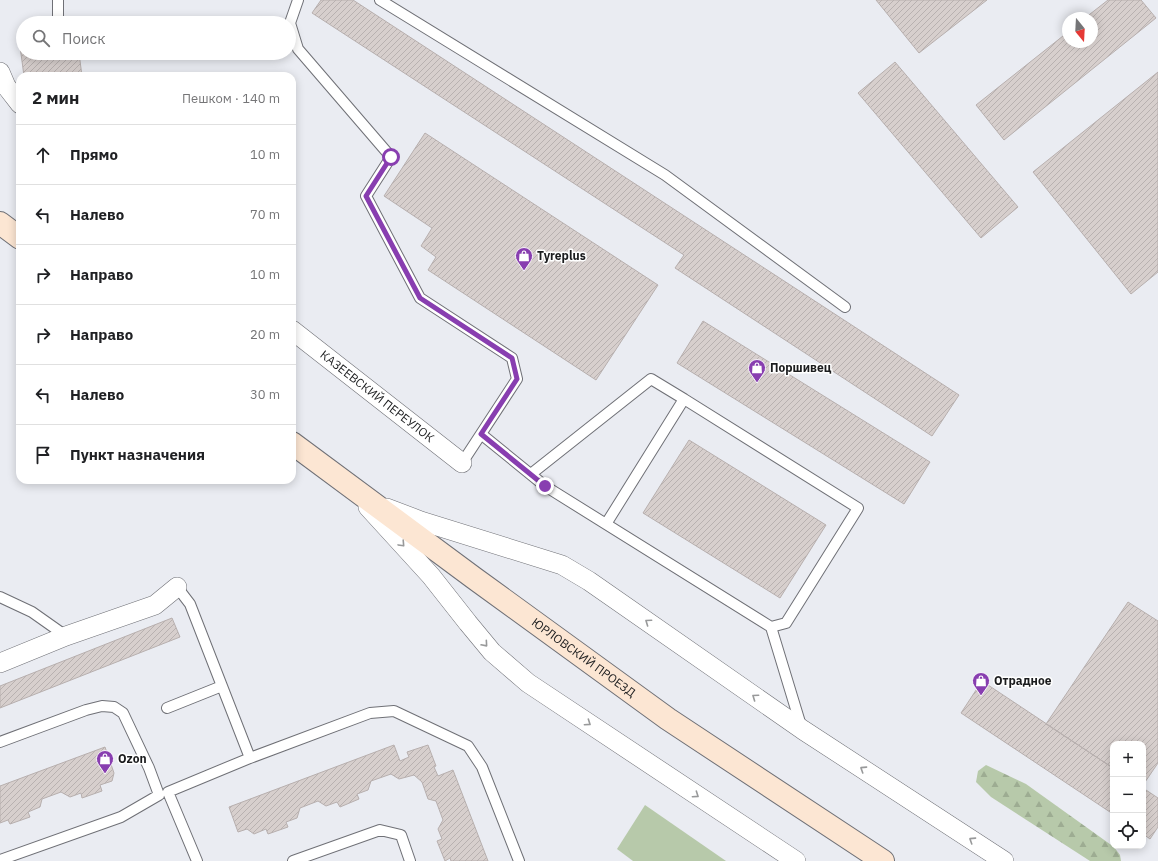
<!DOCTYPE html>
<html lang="ru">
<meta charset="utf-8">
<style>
body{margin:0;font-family:"IBM Plex Sans",sans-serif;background:#f2f2f2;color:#202124}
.controls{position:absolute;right:12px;bottom:12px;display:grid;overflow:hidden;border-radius:8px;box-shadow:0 2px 10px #0003}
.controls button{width:36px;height:36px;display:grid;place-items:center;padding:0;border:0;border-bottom:1px solid #e0e0e0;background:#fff;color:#202124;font:20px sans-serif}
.compass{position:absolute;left:1062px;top:12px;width:36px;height:36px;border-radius:50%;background:#fff;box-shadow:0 2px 10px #0003;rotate:162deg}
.stop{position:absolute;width:12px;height:12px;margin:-9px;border:3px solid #883eb0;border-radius:50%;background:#fff}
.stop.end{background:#883eb0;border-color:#fff;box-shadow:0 1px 4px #0008}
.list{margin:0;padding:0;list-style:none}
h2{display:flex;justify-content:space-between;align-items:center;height:52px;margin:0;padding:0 16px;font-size:17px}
h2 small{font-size:13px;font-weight:400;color:#757577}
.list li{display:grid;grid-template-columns:26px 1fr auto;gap:12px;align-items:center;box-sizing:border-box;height:60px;padding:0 16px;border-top:1px solid #e0e0e0}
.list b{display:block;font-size:15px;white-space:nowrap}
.list em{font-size:13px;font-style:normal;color:#757577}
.icon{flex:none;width:22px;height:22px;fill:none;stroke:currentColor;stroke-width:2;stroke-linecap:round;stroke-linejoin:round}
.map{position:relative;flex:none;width:1158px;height:861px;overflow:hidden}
.search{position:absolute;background:#fff;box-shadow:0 2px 10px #0003;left:16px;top:16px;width:280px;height:44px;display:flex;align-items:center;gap:10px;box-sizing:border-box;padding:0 14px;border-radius:22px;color:#757577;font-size:15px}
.panel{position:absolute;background:#fff;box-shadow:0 2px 10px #0003;left:16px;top:72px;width:280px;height:412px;border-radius:12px}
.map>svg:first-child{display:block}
.forest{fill:url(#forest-firs)}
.pitch{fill:#b7c9aa}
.building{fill:url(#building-hatch);stroke:#b7afae}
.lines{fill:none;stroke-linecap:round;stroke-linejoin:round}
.service-casing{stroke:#6f7076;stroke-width:12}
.minor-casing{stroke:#6f7076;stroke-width:20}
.secondary-casing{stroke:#6f7076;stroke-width:24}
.service{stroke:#fff;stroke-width:10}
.minor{stroke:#fff;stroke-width:19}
.secondary{stroke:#fce6d3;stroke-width:22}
.oneway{stroke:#98999a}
.route{stroke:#883eb0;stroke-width:5}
.labels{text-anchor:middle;stroke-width:3;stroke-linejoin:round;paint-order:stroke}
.poi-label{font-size:12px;font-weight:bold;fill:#1b1c1e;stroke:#fff;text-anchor:start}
.street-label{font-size:12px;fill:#1b1c1e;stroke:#fff}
</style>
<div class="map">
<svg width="1158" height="861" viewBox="0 0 1158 861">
<defs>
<pattern id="forest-firs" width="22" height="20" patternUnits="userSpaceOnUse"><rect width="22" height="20" fill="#b7c9aa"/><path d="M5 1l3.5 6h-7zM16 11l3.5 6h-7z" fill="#9dac92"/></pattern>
<pattern id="building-hatch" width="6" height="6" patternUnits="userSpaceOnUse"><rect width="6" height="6" fill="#d7cfcd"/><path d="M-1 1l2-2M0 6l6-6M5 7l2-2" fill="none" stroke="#b8b1b0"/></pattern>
</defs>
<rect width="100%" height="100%" fill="#eaecf2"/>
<path class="forest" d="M986,765L1026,784L1114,847L1120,855L1121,861H1090L991,797L976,782L978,771Z"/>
<path class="pitch" d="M645,805L726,861H633L617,849Z"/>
<path class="building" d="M321,0H353L959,395L932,436L675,268L684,255L312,13Z
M876,0H987L919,53Z
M1108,0H1141L1156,18L1004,140L976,105L1068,32V42H1092V18H1085Z
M23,38V53H79L82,76H24L19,39Z
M895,62L1018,207L981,238L858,93Z
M1158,72V272L1131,294L1033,172Z
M425,133L658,285L596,380L428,270L436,257L421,246L432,228L384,196Z
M703,321L930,462L904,504L677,363Z
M689,440L826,525L780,598L643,513Z
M1128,602L1158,621V763L1143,785V744H1113V768L1046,724Z
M172,618L180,637L0,708V686Z
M982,681L1113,768V814L961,713Z
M394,745L400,761L409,757L407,752L428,745L436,766L434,767L438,776L453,770L488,861H451L450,858L445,861L437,841L442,839L438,829L443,820L436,801L428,799L422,782L414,775L399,779L391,774L371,781L368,790L357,794L359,799L340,807L337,802L326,806L318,801L300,808L297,818L286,822L288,827L268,834L266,829L254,834L247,829L238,832L229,807Z
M105,747L114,773L112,781L100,785L102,791L82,798L81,793L70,797L61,792L42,799L40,807L28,812L30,817L10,824L8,820L0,823V786Z
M1143,788L1158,798V827L1150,839L1143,834Z"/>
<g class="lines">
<defs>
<path id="service" d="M58,0V23
M298,0L290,23L298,49L391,157L366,196L420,298L512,358L517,379L462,463
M380,0L665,175L845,307
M481,434L545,486L771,627L802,729
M531,474L651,379L684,399
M606,524L684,399L858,508L786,623L771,627
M177,587L190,604L250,758
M0,597L32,612L66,636
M167,708L222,686
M0,742L86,710L102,706L114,707L123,713L149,768L159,795L121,817L0,860
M197,861L168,792L250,758L370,713L394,711L468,746L482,767L519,861
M293,861L380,830L401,835L410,861"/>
<g id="minor">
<path d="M0,72L6,86L20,104"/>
<path id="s1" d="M292,330L462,463"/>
<path d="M368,507L431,576L468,623L492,652L528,683L796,861"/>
<path d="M387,508L421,521L562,565L589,581L803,730L1004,861"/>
<path d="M0,663L66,636L155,605L177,587"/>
</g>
<g id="secondary">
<path d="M0,223L20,238"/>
<path id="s2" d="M292,443L474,578L668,719L883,861"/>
</g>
</defs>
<use href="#service" class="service-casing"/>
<use href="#minor" class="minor-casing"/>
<use href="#secondary" class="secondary-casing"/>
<use href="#service" class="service"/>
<use href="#minor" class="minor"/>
<use href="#secondary" class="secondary"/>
</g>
<defs><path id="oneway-chevron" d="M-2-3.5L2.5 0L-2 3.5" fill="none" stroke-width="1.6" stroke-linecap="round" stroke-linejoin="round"/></defs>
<g class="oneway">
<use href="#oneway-chevron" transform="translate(402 544) rotate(47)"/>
<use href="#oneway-chevron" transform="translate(648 622) rotate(-145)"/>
<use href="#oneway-chevron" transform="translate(485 644) rotate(49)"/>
<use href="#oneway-chevron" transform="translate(755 697) rotate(-145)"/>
<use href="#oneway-chevron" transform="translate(588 723) rotate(34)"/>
<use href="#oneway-chevron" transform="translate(863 769) rotate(-147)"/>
<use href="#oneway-chevron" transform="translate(696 795) rotate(34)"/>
<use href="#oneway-chevron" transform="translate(972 840) rotate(-147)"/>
</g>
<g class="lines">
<path class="route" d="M391,157L366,196L420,298L512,358L517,379L481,434L545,486"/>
</g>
<defs>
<symbol id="shop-pin" viewBox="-11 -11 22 30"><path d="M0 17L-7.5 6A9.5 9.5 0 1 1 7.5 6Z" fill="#883eb0" stroke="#fff"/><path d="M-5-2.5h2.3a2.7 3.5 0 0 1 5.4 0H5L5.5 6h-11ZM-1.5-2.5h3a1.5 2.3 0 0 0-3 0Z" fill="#fff"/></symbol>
</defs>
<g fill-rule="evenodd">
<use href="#shop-pin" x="514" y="246" width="20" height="27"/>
<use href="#shop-pin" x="747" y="358" width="20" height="27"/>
<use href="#shop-pin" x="971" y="671" width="20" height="27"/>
<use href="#shop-pin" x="95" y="749" width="20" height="27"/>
</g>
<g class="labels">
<g class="poi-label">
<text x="537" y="260">Tyreplus</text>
<text x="770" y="372">Поршивец</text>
<text x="994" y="685">Отрадное</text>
<text x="118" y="763">Ozon</text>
</g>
<g class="street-label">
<text dy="4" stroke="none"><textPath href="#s1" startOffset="108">КАЗЕЕВСКИЙ ПЕРЕУЛОК</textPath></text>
<text dy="4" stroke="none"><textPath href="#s2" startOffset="362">ЮРЛОВСКИЙ ПРОЕЗД</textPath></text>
</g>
</g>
</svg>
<div class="controls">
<button>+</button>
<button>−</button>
<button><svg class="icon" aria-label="locate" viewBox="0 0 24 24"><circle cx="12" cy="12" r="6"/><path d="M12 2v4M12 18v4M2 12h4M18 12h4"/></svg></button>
</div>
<svg class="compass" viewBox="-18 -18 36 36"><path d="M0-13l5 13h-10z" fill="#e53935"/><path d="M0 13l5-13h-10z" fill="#757577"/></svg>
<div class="stop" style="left:391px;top:157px"></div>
<div class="stop end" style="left:545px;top:486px"></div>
<div class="search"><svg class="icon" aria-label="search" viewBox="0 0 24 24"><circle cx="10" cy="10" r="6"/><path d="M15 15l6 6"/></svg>Поиск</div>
<section class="panel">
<h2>2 мин<small>Пешком · 140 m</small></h2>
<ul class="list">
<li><svg class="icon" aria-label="ahead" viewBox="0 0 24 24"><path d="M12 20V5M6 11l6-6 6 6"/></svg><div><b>Прямо</b></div><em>10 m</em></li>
<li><svg class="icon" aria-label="left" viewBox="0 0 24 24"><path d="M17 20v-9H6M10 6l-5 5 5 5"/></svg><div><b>Налево</b></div><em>70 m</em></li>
<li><svg class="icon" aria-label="right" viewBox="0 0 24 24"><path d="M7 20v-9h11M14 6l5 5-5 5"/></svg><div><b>Направо</b></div><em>10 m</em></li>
<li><svg class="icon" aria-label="right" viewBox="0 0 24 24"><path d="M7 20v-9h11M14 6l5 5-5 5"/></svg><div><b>Направо</b></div><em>20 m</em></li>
<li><svg class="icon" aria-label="left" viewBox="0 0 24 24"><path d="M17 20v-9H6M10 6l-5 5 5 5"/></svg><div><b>Налево</b></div><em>30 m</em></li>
<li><svg class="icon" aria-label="arrive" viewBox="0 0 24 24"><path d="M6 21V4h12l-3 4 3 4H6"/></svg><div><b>Пункт назначения</b></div></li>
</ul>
</section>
</div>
